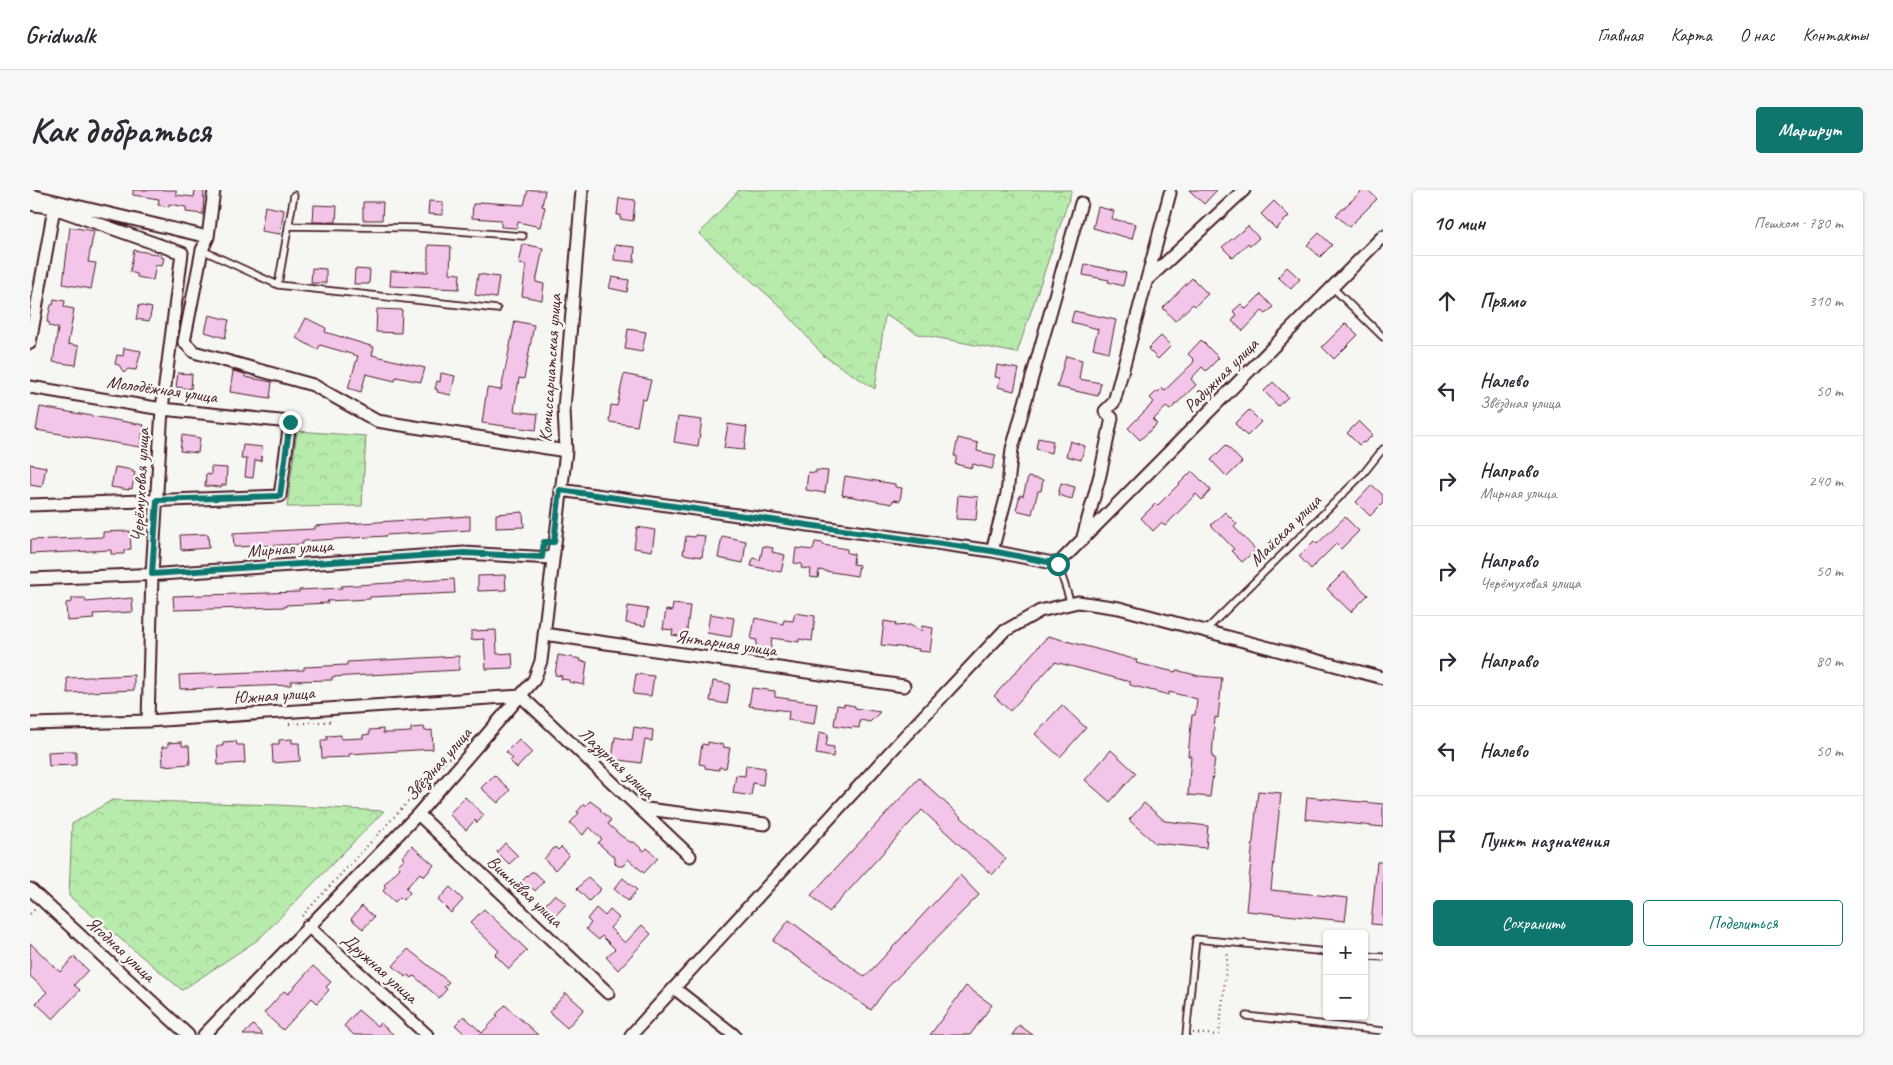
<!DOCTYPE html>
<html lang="ru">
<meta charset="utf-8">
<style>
body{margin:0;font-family:Caveat,sans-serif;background:#f7f7f7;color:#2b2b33}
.controls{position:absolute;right:15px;bottom:15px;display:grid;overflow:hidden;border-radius:5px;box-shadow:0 1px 4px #0004}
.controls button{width:45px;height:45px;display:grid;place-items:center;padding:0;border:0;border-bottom:1px solid #e1e1e2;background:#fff;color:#2b2b33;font:25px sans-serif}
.stop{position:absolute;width:15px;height:15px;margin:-11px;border:4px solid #0f766e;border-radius:50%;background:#fff}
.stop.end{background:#0f766e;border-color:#fff;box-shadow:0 1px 5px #0008}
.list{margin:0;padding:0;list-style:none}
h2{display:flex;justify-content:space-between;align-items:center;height:65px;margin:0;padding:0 20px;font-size:21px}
h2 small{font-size:16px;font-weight:400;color:#7c7c81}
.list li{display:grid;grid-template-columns:32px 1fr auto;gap:15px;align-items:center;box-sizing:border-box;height:90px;padding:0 20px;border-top:1px solid #e1e1e2}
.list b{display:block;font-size:19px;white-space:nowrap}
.list p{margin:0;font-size:16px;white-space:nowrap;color:#7c7c81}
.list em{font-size:16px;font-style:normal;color:#7c7c81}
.actions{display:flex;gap:10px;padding:15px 20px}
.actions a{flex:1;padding:11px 0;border:1px solid #0f766e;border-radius:5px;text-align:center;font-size:18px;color:#0f766e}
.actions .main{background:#0f766e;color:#fff}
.icon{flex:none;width:28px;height:28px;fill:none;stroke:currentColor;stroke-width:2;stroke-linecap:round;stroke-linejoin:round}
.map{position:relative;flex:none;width:1353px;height:845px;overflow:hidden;border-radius:5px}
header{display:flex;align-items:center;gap:30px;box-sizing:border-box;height:70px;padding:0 25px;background:#fff;border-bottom:1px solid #e1e1e2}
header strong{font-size:24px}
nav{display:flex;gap:28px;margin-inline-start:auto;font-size:18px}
.intro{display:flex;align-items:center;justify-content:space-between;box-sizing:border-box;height:120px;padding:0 30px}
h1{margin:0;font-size:35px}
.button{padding:12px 22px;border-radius:5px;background:#0f766e;color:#fff;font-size:18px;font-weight:700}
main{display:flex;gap:30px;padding:0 30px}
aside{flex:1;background:#fff;border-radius:5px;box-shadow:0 1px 4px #0004}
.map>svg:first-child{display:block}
.forest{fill:url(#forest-crowns);stroke:#80856c}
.building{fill:#f3c5e8;stroke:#4a1f2b}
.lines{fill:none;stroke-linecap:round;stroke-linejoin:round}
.service-casing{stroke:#4a1f2b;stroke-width:9}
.minor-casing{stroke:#4a1f2b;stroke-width:15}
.path{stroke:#4a1f2b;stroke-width:2;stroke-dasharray:1 4;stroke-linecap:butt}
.service{stroke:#f6f6f2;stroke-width:5.5}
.minor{stroke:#f6f6f2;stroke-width:11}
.route{stroke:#0f766e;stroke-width:6}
.labels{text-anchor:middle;stroke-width:5;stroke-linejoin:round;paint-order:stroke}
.street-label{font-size:18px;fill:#4a1f2b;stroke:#f6f6f2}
</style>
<header>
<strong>Gridwalk</strong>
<nav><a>Главная</a><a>Карта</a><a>О нас</a><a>Контакты</a></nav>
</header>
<div class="intro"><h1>Как добраться</h1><a class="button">Маршрут</a></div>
<main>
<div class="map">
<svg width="1353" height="845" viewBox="0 0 1353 845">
<defs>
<pattern id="forest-crowns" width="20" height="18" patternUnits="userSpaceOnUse" patternTransform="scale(1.25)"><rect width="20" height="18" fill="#b7ebac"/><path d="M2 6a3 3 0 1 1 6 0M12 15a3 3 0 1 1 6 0" fill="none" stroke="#9fc994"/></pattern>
</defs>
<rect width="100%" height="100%" fill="#f6f6f2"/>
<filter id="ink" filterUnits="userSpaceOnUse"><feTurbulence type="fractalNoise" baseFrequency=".02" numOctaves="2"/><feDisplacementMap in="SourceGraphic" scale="10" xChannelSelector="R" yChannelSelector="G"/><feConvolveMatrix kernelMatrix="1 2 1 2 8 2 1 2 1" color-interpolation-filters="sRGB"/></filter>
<g filter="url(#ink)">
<path class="forest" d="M709,0H1042L987,163L888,144L855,125L845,199L794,166L750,116L669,44Z
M267,241L336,246L332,316L257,317Z
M82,610L247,615L354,621L229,749L152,800L39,706L42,634Z"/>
<path class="building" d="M103,0H146V5L164,7L165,0L174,1L173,24L156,22V17L139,14V17L128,15L129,9L103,5Z
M498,0H515L512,16L515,17L510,37L488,32L487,38L471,37V30L442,28L443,14H450V12L494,15Z
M1159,0H1187L1174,14Z
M1333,0H1338L1347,9L1319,37L1306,25Z
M589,8L605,10L603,31L590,29L591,25H587Z
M399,11L413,12V25L398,24Z
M1244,11L1259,26L1246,39L1231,24Z
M333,12H353L352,30H333Z
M284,15L307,16L306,32H283Z
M235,16L254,20L250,44L231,41Z
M1068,17L1084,21L1082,29L1106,34L1102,49L1063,38Z
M1218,36L1229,48L1220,56L1218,53L1203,68L1192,57Z
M40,37L64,41L58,72L66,73L61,99L33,94Z
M1289,43L1302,55L1290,67L1277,55Z
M493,54L513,58L506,92L514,94L512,110L492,106L496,75L489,74Z
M398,55L421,56L420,83L430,84L429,99L360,96L361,81L398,82Z
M585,55L605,57L604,72L584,70Z
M104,60L131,65V67L134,68L132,76L126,75L123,90L107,87V84L100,82Z
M1055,74L1096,83L1093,96L1078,92L1079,90L1053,85Z
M1257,77L1270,89L1261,99L1248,87Z
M282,78L296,79V93H281Z
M325,79L340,80L339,94H324Z
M448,84L469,87L466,108L445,105Z
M582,87L599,90L597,102L579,98Z
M1162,88L1178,104L1165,116L1163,114L1145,131L1133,118Z
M1231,104L1243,117L1236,124L1232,121L1213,141L1202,131L1207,125L1203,121L1211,114L1216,119Z
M24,109L35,111L34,117L44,119L38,154L49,156L46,175L23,172L28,138L19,136L20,133L17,132L21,115H23Z
M109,115L122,118L119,131L106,129Z
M347,119L372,120L371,143L346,142Z
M1044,121L1086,130L1079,162L1063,158L1068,139L1041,132Z
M179,125L199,130L195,148L175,142Z
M276,128L296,138L295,142L344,157L342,165L395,178L391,192L366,187L365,191L336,184L331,202L318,198L328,166L290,155L288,160L266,148Z
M485,131L504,135L494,189L489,188L484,221L508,224L506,240L452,233L457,198L471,200Z
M1316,133L1328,145L1304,169L1292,157Z
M598,139L616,142L612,162L595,159Z
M1131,146L1141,156L1128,169L1118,159Z
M1171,150L1189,168L1176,181L1172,177L1161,189L1166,195L1140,220L1136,217L1123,230L1127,234L1110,250L1098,238L1124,212L1120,208L1127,201L1128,202L1132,198L1134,201L1163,173L1164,170L1158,164Z
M94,158L111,161L106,180L98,179L94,183L89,175L85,174L87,165L93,166Z
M1036,166L1052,170L1049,189L1071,193L1068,206L1027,197Z
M967,175L989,179L984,201L968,197L970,188L965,187Z
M203,181L215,184V187L242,192L240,208L200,202Z
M148,183L162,184L161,199L146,197Z
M411,183L425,186L421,205L407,202L408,200L405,199L407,191L410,192Z
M594,184L621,190L616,210L612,209L607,236L579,232L581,215L587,216Z
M1243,192L1258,207L1248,216L1234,201Z
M10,217L114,235L110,257L6,240Z
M1219,220L1231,232L1217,246L1205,234Z
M648,227L672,230L668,256L644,252Z
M1329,231L1343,245L1334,253L1333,252L1329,255L1317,243Z
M698,234L717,237L714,260L694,258Z
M152,245L170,248L168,263L150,261Z
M928,248L948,253L947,261L966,265L962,279L943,274L942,278L925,274L927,266H924Z
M1008,248L1023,251L1021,263L1006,259Z
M1040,251L1055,256L1051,270L1036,266Z
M213,255L232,257L231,271L225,270L223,288L215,287L217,269H211Z
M1196,255L1212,272L1197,287L1181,270Z
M0,274L16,277L12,297L0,295Z
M85,277L103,280L102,282H105L102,299L99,298V300L81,297Z
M181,277L197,278L196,295H192L191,297L175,296L176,284L181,285Z
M786,280L798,281L795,303L776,300L778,282L786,283Z
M1162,281L1181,300L1172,310L1166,304L1135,336L1131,333L1123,341L1111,328L1126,313L1128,315Z
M815,286L865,294V297L872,298L870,311L863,310L862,314L812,305Z
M998,287L1013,290L1011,301H1008L1002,324L986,320L990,305L993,306Z
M1031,293L1045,297L1042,309L1028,305Z
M1342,295L1353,305V313L1340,326L1326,312Z
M928,305L948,307L946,330L926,329Z
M493,322L494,337L466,338V324Z
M1195,322L1207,334L1204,337L1226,360L1212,372L1201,361L1204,359L1181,335Z
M440,326V340L356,345V346L273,351V354L204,357L203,343L285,339V336Z
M1315,327L1329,341L1311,359L1306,354L1281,379L1269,366L1284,351L1287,354Z
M607,337L625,340L622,361L604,358Z
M100,341L101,359L94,360V364H81V360L0,364V350L73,347V342Z
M178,344L179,358L151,360L150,345Z
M665,345L675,346L672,367L653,364L656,346L665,347Z
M692,346L716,351L713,373L688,368Z
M785,352L793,353V355L817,359V363L824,364L823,374L829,375L827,386L789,380L788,388L780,387L781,379L771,378L772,374L764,373L766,358L783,360Z
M733,356L743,358L742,362L755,365L751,382L721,376L723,368L730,370Z
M1314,382L1338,405L1321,422L1297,399Z
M475,385L476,400L448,401V386Z
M424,389L425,403L340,407V409L297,411L298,413L256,415V417L144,420L143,406L269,402V400L312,398L311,396Z
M42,408H55L56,412L102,408L103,422L63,424L64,429L37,431L36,413L42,412Z
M643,414L660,416L656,447L642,445L643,440L633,439L636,420L642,421Z
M598,416L618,419L615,436L596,433Z
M765,423L785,426L782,451L769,449V452L742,448L740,463L725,461L727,450L721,449L725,428L753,434L754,430L763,431Z
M680,424L704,428L701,447L677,443Z
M854,431L866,433L865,436L880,435L891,441L892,436L903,438L900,462L888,461L889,459L851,455Z
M466,440L467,464L482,463L483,478L456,479L454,449L441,450V441Z
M1018,446L1107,470L1106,473L1145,482L1146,480L1169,486L1192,488L1188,528L1185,527L1182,567L1185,568L1180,607L1158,605L1161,566H1158L1162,525H1165L1167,509L1139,502V505L1100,495V492L1025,472L980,521L964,506Z
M528,465L551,469L550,471L557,472L554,495L539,492V490L531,489L532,486L525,485Z
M429,466V480L302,487V490L261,491V495L150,499L149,485L274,480V477L317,475V472Z
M606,484L624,486L621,506L603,504Z
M104,485V500L38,503L37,488Z
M683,491L700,494L697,514L680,511Z
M722,498L745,501V507L787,513L784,534L758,530L759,521L719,516Z
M814,514L825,516V518L850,522L840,532L830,530L829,538L822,537V538L804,535L807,515L814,516Z
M1032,515L1056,538L1030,567L1005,544Z
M394,537L395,541L402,540L403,559L319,564V567L292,568L291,550H297V546L311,545V549L333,548V545L340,544L339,540L353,539V543H360L381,542V538Z
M604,537L623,540L622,551L615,550L611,573L582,569L585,547L602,550Z
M789,542L798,544L796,556L804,557L803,567L786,564Z
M262,549V553H269L270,571L243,573L242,554H249V550Z
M489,549L502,562L487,578L480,571L483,568L476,562Z
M206,551L207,555H214L215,573L188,575L187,556H193V552Z
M152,552V556H159L160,574L133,576L132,557H138V553Z
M678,552L694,555L693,557L700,558L696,578L689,577V580L675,578V575L669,574L672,554L678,555Z
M1081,560L1106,583L1080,612L1055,590Z
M36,561H46V575L19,576L18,562Z
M716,575L735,578L733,595L723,593L721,606L703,603L706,585L715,586Z
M464,585L480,600L468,613L451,598Z
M889,588L976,669L962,685L892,620L799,722L781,705Z
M1228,601L1251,603L1241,700L1318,708L1315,731L1216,721Z
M435,607L454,625L447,633L445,630L436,640L419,624Z
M1277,607L1353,614V637L1275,629Z
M560,611L571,619L570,620L581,630L578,634L590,645L600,652H604L614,661L617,658L628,668L614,683L598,669L593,676H588L585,673V668L568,653L572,649L559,637L553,645L540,633L549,623L547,622L554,614L555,616Z
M1114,613L1135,631L1178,636L1176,658L1125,653L1099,630Z
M475,653L488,666L479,674L467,662Z
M382,656L404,675L394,687L390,683L376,698L380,703L373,710L370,707L365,712L353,701L356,697L354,695L370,678L368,675L374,669L372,667Z
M525,657L528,660L531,657L539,665L525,680L514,669Z
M1347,672H1353V735L1341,734Z
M501,682H504L514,691L505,701L500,696L498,698L491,692Z
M930,685L949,705L857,798L841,820L743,751L759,730L835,787Z
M558,687L571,699L559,711L547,699Z
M593,688L607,700L598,711L584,699Z
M420,697L433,710L421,723L408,710Z
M525,704L536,714L526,725L515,715Z
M332,716L344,727L333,739L321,729Z
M566,718L575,726L580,720L589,728L580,738L595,753L612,735L621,744L588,780L576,767L585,759L572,746L569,750L556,739L561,733L557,729Z
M454,719L497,760L479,779L465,765L469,761L440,733Z
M0,753L30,782L44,767L58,780L44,795L50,800L23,829L6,813L17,802L0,786Z
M378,759L419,792L414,797L417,799L409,808L384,786L382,788L378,785L376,787L363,776Z
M283,776L301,792L296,797L299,800L287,813L282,808L253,840L234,823L254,801L258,804Z
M936,796L962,815L940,845H900Z
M536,803L554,819L537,838L519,822Z
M475,815L508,845H436L425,835L434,826L452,843L468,826L466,825Z
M328,820L347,836L350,833L364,845H324L314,836Z
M223,835L233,845H213Z
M989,835L1003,845H982Z"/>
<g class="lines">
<defs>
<path id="service" d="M258,36L387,38L493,46
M172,60L248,95L467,119
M248,95L264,5
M1302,97L1353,147
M1028,374L1041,414
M1175,441L1333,284L1353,259
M1334,766L1353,767
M1216,826L1353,841
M1156,845L1166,749L1297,762"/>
<path id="minor" d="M184,0L178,47L172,60L154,152L164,162L283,195L347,231L536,261L534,219L552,0
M0,5L178,47
M0,14L24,18L152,63L132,219L122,384L118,531
M1118,89L1214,0
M0,153L24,18
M0,197L132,219L260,232L250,306L0,315
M530,300L962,361L1028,374L1353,46
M1053,347L1070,285L1082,228L1075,221L1084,212L1140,3
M962,361L977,304L982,259L1051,13
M0,389L132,384L434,363L522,368
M514,444L874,496
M0,534L118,531L491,506L660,666
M609,618L735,634
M388,624L578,803
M0,699L158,845
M278,736L397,845
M644,798L704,845
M174,845L388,624L504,490L511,471L536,261
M601,845L874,547L973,442L1010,421L1048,412L1089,418L1353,488"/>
</defs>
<use href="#service" class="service-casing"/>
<use href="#minor" class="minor-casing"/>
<path class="path" d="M259,534L304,531
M0,724L5,719
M272,726L441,544
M1163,843L1187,845
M1189,845L1198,761"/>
<use href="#service" class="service"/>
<use href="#minor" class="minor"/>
</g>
</g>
<g class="lines" filter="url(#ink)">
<path class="route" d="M260,232L250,306L127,310L122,384L434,363L512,367L514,352H524L530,300L962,361L1028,374"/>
</g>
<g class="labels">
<g class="street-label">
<text transform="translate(520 178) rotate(-86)" y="6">Комиссариатская улица</text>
<text transform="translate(1191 185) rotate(-45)" y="6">Радужная улица</text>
<text transform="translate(132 199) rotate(8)" y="6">Молодёжная улица</text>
<text transform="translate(110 295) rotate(-87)" y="6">Черёмуховая улица</text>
<text transform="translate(1255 340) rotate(-45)" y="6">Майская улица</text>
<text transform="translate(260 358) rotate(-4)" y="6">Мирная улица</text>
<text transform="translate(696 453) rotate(8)" y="6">Янтарная улица</text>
<text transform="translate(244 505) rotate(-4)" y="6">Южная улица</text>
<text transform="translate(587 573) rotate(43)" y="6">Лазурная улица</text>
<text transform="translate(408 574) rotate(-49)" y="6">Звёздная улица</text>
<text transform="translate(495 701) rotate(43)" y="6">Вишнёвая улица</text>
<text transform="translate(91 759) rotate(43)" y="6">Ягодная улица</text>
<text transform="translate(350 778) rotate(42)" y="6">Дружная улица</text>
</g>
</g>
</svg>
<div class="controls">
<button>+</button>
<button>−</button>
</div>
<div class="stop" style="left:1028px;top:374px"></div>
<div class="stop end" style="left:260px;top:232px"></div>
</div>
<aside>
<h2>10 мин<small>Пешком · 780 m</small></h2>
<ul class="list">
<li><svg class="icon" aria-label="ahead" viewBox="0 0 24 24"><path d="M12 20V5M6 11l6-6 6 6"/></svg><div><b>Прямо</b></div><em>310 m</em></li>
<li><svg class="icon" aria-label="left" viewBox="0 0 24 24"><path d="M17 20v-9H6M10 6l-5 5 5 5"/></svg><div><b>Налево</b><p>Звёздная улица</p></div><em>50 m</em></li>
<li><svg class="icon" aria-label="right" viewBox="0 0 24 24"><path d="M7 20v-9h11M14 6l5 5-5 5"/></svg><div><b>Направо</b><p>Мирная улица</p></div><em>240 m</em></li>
<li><svg class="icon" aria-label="right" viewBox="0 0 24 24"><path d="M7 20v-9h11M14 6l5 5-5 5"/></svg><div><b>Направо</b><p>Черёмуховая улица</p></div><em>50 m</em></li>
<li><svg class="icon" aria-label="right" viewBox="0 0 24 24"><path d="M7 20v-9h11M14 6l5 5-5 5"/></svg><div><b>Направо</b></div><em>80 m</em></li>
<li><svg class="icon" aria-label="left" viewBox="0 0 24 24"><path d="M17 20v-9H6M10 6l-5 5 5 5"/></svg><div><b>Налево</b></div><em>50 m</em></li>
<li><svg class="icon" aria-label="arrive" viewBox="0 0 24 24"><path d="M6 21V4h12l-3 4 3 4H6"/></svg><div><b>Пункт назначения</b></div></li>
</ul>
<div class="actions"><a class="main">Сохранить</a><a>Поделиться</a></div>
</aside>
</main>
